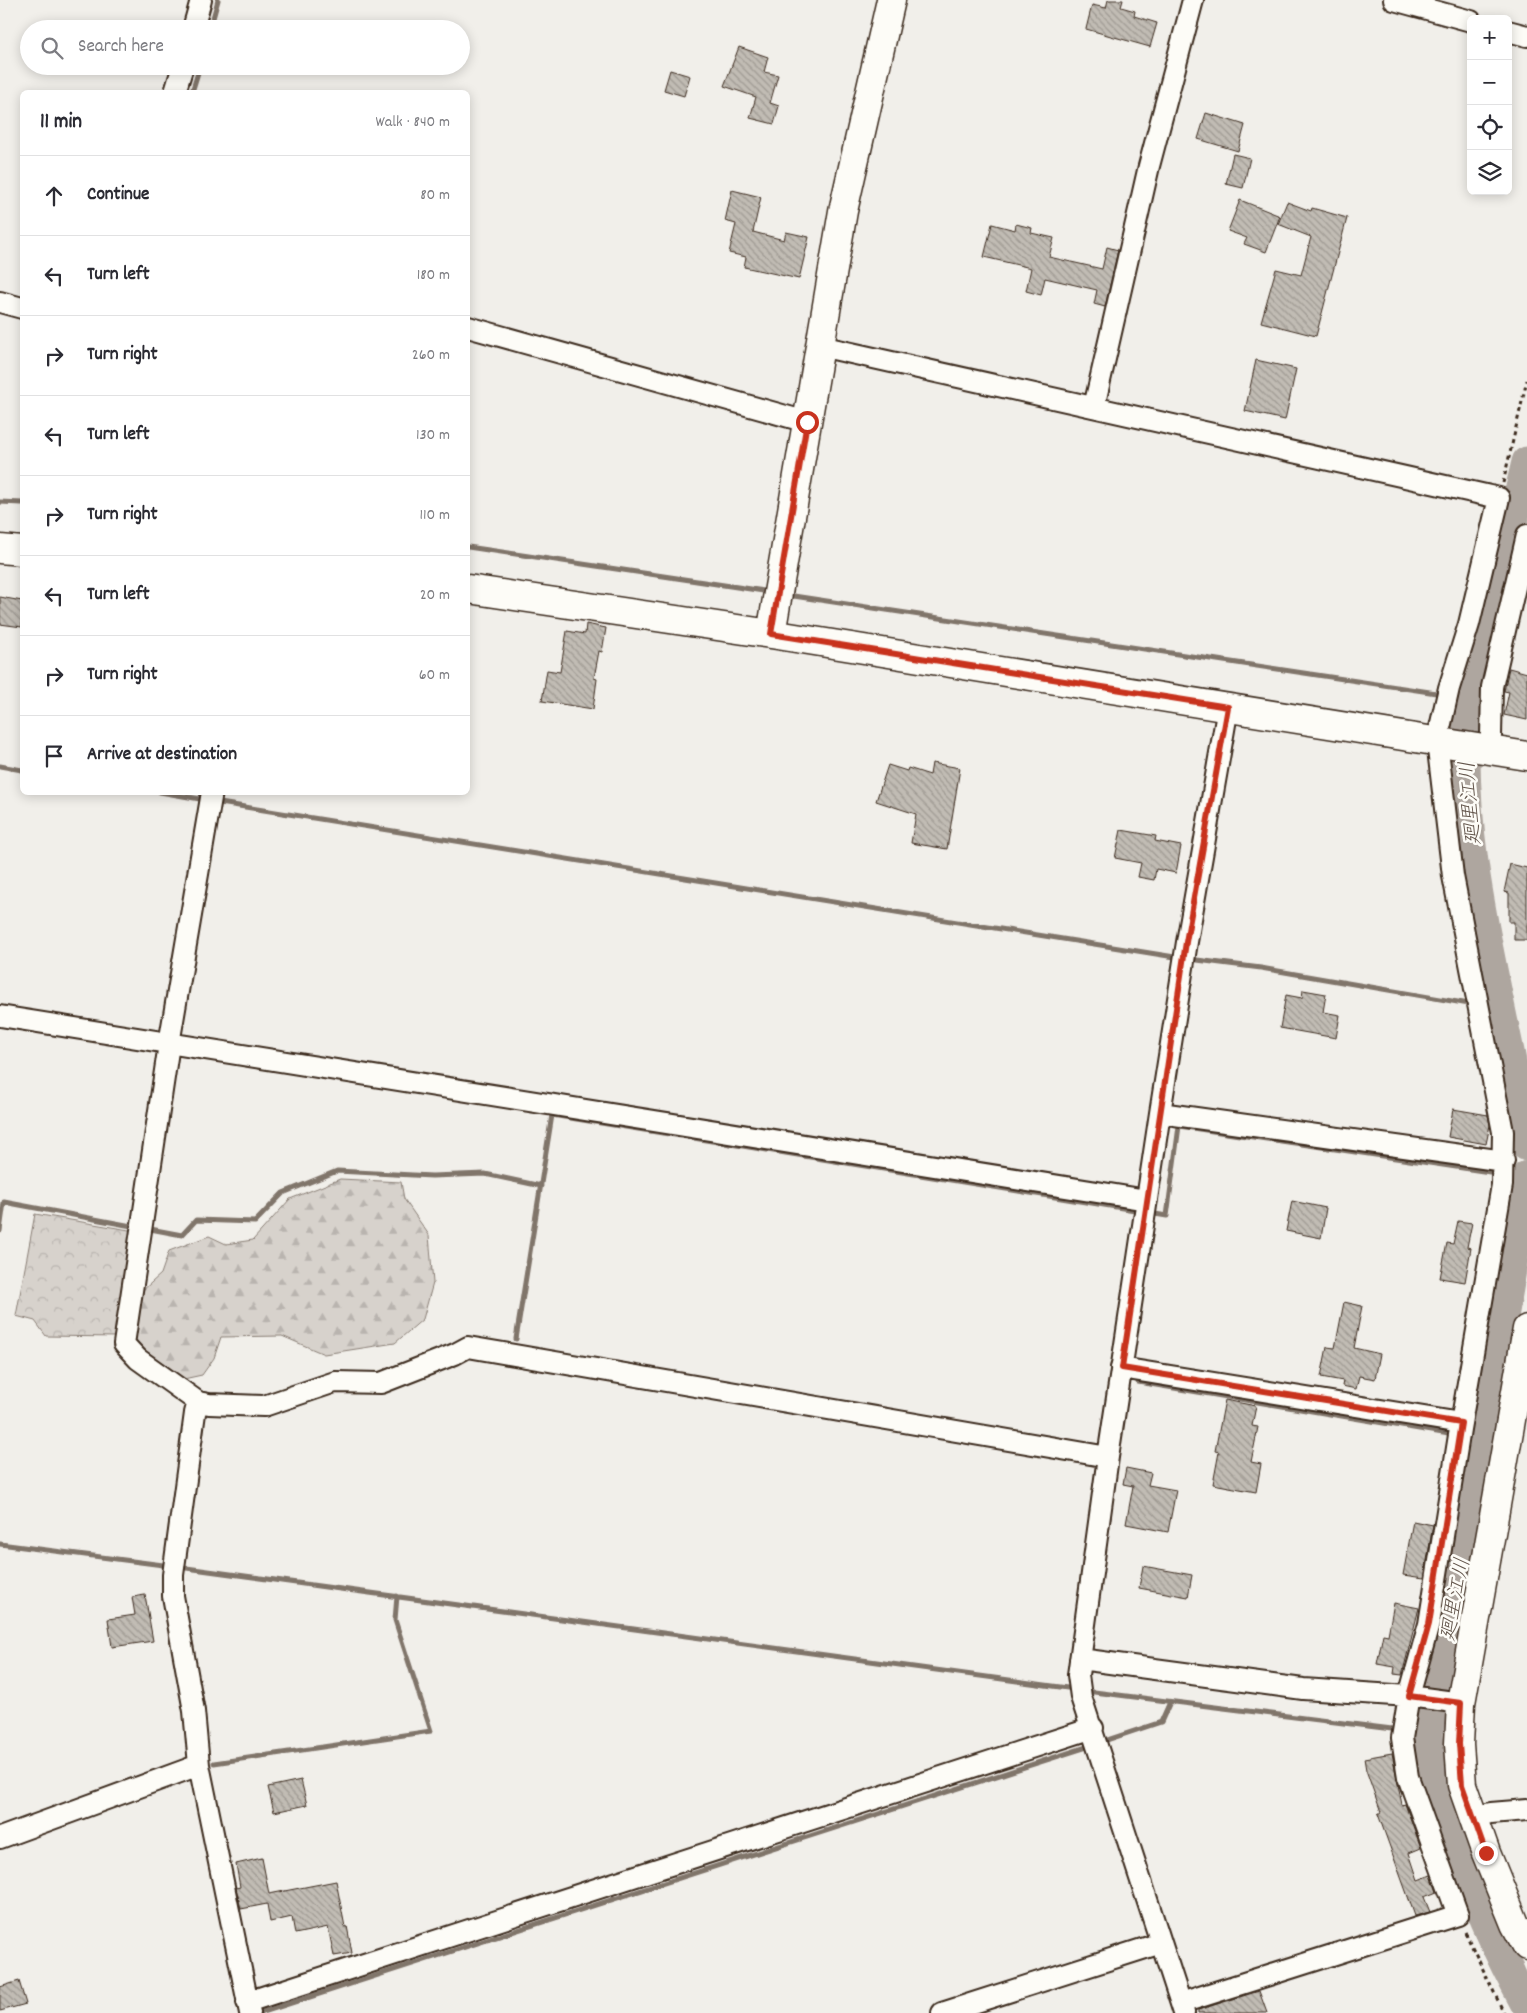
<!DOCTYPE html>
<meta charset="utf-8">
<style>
body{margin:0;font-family:Dekko,"Klee One",sans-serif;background:#f7f7f7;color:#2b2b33}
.controls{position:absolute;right:15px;top:15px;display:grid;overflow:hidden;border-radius:8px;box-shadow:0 2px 12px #0003}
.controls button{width:45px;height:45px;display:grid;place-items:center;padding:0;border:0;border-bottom:1px solid #e1e1e2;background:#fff;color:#2b2b33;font:25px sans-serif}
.stop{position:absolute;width:15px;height:15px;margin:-11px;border:4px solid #c8321e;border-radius:50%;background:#fff}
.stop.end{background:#c8321e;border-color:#fff;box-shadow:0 1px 5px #0008}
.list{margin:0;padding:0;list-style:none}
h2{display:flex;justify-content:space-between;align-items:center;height:65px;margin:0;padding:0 20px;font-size:21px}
h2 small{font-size:16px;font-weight:400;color:#7c7c81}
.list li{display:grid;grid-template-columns:32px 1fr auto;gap:15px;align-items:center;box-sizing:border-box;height:80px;padding:0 20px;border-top:1px solid #e1e1e2}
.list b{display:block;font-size:19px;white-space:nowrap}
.list em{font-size:16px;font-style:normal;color:#7c7c81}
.icon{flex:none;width:28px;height:28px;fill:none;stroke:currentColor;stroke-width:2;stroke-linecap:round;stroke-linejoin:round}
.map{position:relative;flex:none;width:1527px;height:2013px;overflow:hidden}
.search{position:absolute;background:#fff;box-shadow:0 2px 12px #0003;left:20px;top:20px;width:450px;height:55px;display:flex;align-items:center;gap:12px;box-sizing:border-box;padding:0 18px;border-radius:28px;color:#7c7c81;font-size:19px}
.panel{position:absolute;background:#fff;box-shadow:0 2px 12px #0003;left:20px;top:90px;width:450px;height:705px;border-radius:8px}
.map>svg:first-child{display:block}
.forest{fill:url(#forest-firs);stroke:#897e75}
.park{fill:url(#park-crowns);stroke:#897e75}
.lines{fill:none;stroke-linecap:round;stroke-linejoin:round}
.stream{stroke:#80746b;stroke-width:5}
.river{stroke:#aea69f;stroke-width:31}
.building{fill:url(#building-back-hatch);stroke:#3b2a1e}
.street-casing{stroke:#3b2a1e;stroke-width:24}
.secondary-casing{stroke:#3b2a1e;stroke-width:31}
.path{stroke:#3b2a1e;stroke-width:3;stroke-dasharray:4 4;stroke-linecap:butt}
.street{stroke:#fdfcf7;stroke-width:20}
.secondary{stroke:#fdfcf7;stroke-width:28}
.route{stroke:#c8321e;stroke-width:6}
.labels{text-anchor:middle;stroke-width:5;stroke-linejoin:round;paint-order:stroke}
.water-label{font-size:21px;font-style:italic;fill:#63554b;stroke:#fdfcf7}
</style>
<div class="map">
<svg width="1527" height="2013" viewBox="0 0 1527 2013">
<defs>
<pattern id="forest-firs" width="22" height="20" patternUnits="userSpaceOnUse" patternTransform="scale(1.25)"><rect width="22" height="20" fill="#d7d2cc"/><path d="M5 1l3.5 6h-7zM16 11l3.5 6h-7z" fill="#b9b4af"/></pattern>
<pattern id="park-crowns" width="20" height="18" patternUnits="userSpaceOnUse" patternTransform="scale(1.25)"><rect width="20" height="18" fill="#d7d2cc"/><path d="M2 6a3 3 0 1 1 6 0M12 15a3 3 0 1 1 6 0" fill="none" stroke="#b9b4af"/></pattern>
<pattern id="building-back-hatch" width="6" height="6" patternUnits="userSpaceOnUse" patternTransform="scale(1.25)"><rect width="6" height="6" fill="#c1bcb4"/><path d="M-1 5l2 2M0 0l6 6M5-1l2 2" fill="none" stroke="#9e9992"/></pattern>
</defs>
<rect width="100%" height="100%" fill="#f1efea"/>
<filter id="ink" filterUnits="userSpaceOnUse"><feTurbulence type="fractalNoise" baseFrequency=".02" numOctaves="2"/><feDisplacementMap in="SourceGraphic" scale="10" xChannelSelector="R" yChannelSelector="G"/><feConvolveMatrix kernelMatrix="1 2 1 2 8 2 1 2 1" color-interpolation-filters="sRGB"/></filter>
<g filter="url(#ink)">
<path class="forest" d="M340,1179L401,1182L404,1199L429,1235L433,1283L423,1319L395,1343L324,1354L282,1336L221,1337L214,1358L202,1375L179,1380L145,1356L134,1337L142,1291L161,1274L169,1251L209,1236L226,1244L253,1240L290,1199Z"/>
<path class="park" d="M35,1214L135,1231L117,1337L46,1336L35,1321L16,1316Z"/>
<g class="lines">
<path class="stream" d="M210,29L218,0
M192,92L200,66
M0,502L22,503
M468,547L771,592
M787,595L1443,694
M1452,695L1467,697
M0,766L22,770
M160,792L206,800
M214,802L1181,958
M1189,959L1261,968L1475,1005
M1483,1006L1501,1008
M1515,1176H1527
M1149,1213L1167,1216L1179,1126L1490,1172
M145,1228L182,1235L196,1220L255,1222L283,1193L337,1171L432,1176L485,1174L541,1186
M0,1231L4,1202L137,1227
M516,1339L552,1115L1141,1211
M1138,1382L1455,1435
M1464,1437L1482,1440
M0,1544L171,1566
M179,1567L1075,1689
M1086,1691L1400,1730
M1408,1731L1428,1733
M1101,1742L1161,1722L1170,1702
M214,1763L431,1731L395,1620L397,1596
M260,2013L1093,1745"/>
<path class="river" d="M1527,462C1514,517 1501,573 1487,628C1482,650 1468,679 1467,701C1454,851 1503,999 1527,1146
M1527,1176L1459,1576L1428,1733C1430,1772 1441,1807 1454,1843C1475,1902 1497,1951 1527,2006"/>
</g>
<path class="building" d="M1108,0H1123L1121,7L1135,11L1134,16L1157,23L1150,47L1086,29L1092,5L1106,8Z
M739,47L768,57L764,72L778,75L770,103L779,106L774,124L750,118L756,97L724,86Z
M670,70L690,76L684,96L664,90Z
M1206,113L1245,125L1238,151L1198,139Z
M1233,154L1250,158L1243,188L1226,184Z
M732,190L761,197L753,232L784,240L786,232L809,237L799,279L744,267L746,257L729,253L736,224L725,221Z
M1240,200L1280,216L1266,252L1244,244L1247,238L1228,231Z
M1287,202L1311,211L1312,208L1347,218L1316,336L1261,322L1276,269L1301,275L1311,237L1278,224Z
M992,224L1015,230L1016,224L1032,228L1031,233L1054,238L1049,257L1102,269L1107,247L1118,250L1105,307L1094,304L1097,290L1045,278L1041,295L1026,291L1031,268L984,257Z
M1256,360L1296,369L1285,420L1245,411Z
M0,597L22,601V627L0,624Z
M586,624L606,628L602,652L599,651L594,678L597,679L593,709L542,701L547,670L560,672L567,631L585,634Z
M1509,668L1527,673V720L1504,715L1509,692L1504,691Z
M932,763L960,768L947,849L911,843L916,814L876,801L888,765L907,771L908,768L930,775Z
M1121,830L1156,836L1155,841L1181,846L1176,873L1156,869L1154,880L1138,877L1141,863L1115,858Z
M1510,864L1527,868V940H1514V922H1509V893L1504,892Z
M1303,990L1326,994L1323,1012L1340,1015L1336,1038L1280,1028L1286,995L1302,998Z
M1453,1109L1488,1115L1490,1125L1486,1144L1448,1137Z
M1292,1201L1326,1208L1321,1238L1286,1231Z
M1458,1221L1472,1223L1467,1247L1471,1248L1465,1282L1440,1278L1447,1243L1453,1244Z
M1344,1302L1362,1306L1354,1348L1380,1354L1375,1379L1359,1376L1356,1389L1342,1386L1343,1381L1321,1377L1327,1347L1335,1348Z
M1225,1400L1256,1406L1252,1426L1258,1427L1251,1462L1261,1464L1256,1492L1213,1484L1219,1452L1215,1451Z
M1126,1468L1151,1473L1148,1485L1176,1490L1168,1532L1126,1524L1133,1486L1123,1484Z
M1413,1521L1433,1525L1424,1578L1403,1575Z
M1143,1566L1192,1575L1188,1597L1139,1588Z
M145,1595L153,1641L112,1647L108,1619L135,1615L132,1597Z
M1394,1603L1419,1608L1402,1675L1394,1674L1395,1667L1377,1664L1383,1634L1388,1635Z
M1392,1753L1402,1805L1405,1804L1421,1848L1409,1853L1418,1880L1431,1875L1437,1892L1424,1897L1430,1912L1415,1916L1378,1814L1381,1812L1366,1770L1364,1758Z
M301,1780L307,1805L274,1812L268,1787Z
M262,1858L269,1894L336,1881L345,1927L347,1926L352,1953L334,1956L328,1927L295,1934L292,1917L270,1922L267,1904L241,1909L236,1888L240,1887L236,1864Z
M19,1981L26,2004L0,2011V1987Z
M1259,1991L1267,2013H1198V2010Z"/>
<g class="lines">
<defs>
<path id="street" d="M1394,0L1471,21
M193,29L201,0
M1508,31L1527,36
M175,92L183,66
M0,302L22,308
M468,327L807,422
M820,346L1499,498L1469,624L1449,688L1437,741L1453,876L1503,1132L1502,1185L1460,1429L1429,1624L1409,1696L1402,1738L1408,1777L1458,1915L1181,2003
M1094,407L1149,166L1193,0
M1489,749L1491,736L1492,687L1527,535
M212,792L169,1044L124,1344L138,1359L198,1402L209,1404L264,1406L335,1382L381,1383L455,1354L468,1347L1108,1457
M0,1016L1147,1200
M1160,1113L1504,1161
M1121,1368L1461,1423
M198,1402L195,1413L173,1575V1596L194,1711L199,1765L250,2013
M1080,1659L1303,1689L1409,1696L1461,1703
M1472,1818L1491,1813L1527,1810
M0,1838L199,1765
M247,2002L1093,1728
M942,2013L1161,1943
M1184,2013L1081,1697L1078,1675L1108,1457L1160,1113L1187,942L1228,707"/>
<path id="secondary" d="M0,549L22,551
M468,589L771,634L1527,756
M771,634L843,211L891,0
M1527,1329L1461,1703L1459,1744L1462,1785L1486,1853L1515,1924L1527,1946"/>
</defs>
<use href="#street" class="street-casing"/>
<use href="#secondary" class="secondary-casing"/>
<path class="path" d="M1503,483L1527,380
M1465,1932L1504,2013"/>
<use href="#street" class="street"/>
<use href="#secondary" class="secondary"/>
</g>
</g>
<g class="lines" filter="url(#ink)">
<path class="route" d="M807,422L771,634L1228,707L1186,942L1122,1368L1461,1423L1429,1624L1409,1696L1461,1703L1459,1744L1462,1785L1486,1853"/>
</g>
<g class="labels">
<g class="water-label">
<text transform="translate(1469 803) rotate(-94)" y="7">廻里江川</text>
<text transform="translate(1454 1599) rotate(-79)" y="7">廻里江川</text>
</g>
</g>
</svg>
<div class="controls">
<button>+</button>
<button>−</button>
<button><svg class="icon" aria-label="locate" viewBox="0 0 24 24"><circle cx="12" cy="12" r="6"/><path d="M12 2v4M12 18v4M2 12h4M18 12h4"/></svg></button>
<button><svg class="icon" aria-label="layers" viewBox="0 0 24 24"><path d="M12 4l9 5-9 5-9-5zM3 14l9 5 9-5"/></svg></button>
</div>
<div class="stop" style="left:807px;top:422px"></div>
<div class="stop end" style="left:1486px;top:1853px"></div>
<div class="search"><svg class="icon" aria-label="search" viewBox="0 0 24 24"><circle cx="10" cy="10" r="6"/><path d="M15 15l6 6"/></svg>Search here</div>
<section class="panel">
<h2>11 min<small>Walk · 840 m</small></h2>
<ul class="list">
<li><svg class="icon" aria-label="ahead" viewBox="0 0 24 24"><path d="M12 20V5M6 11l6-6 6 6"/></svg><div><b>Continue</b></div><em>80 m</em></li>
<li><svg class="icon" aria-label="left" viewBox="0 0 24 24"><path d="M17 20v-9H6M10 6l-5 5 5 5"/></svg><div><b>Turn left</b></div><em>180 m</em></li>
<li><svg class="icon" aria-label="right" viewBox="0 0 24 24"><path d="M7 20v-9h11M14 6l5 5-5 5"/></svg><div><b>Turn right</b></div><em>260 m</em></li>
<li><svg class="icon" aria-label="left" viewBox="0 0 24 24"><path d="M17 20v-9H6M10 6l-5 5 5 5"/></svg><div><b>Turn left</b></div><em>130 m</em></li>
<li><svg class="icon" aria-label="right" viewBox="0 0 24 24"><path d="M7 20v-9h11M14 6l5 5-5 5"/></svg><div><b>Turn right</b></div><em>110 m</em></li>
<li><svg class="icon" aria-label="left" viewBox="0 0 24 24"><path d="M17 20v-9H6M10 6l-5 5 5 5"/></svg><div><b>Turn left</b></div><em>20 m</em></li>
<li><svg class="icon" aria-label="right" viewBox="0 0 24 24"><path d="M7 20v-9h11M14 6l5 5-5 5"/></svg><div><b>Turn right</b></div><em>60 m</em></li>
<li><svg class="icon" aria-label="arrive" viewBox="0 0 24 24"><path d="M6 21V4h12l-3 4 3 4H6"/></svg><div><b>Arrive at destination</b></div></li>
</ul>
</section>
</div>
